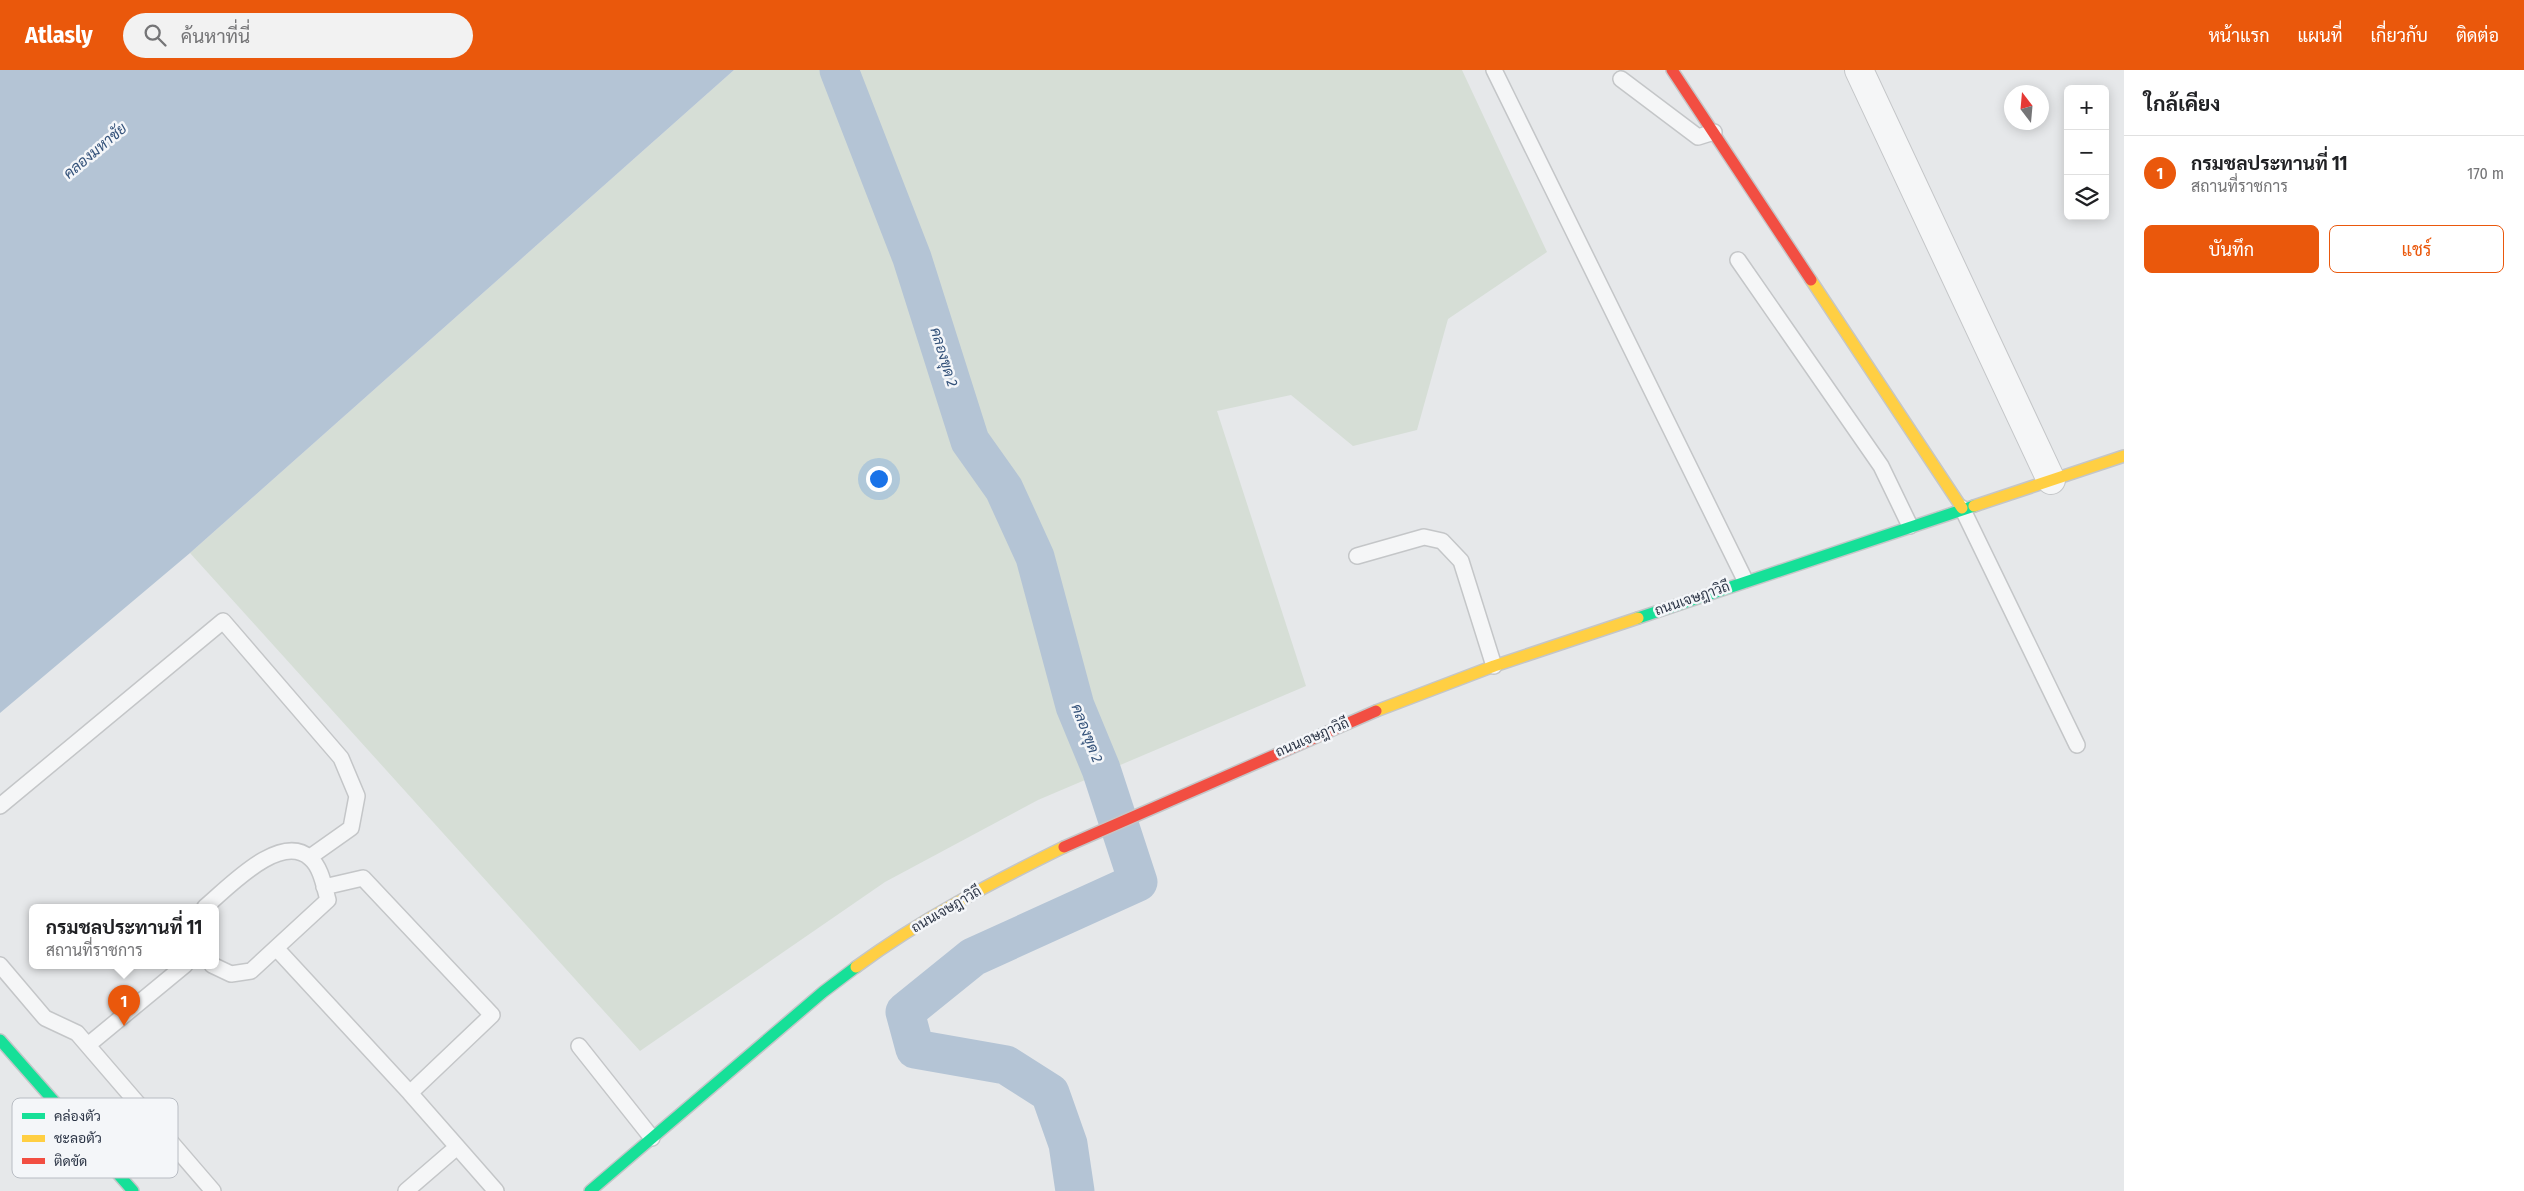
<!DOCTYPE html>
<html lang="th">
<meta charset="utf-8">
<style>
body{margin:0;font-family:"Fira Sans Condensed",Sarabun,sans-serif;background:#f2f2f2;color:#202124}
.controls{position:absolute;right:15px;top:15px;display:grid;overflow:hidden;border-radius:8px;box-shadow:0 2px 12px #0003}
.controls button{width:45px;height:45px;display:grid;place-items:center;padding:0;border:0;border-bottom:1px solid #e0e0e0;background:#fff;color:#202124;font:25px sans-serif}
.compass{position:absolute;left:2004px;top:15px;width:45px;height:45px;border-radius:50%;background:#fff;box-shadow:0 2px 12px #0003;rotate:344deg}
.you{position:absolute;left:878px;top:408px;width:18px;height:18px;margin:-12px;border:4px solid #fff;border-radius:50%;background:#1a73e8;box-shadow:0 0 0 8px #1a73e833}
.badge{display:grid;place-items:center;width:32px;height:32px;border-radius:50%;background:#ea580c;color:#fff;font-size:16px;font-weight:700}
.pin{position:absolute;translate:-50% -41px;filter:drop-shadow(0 1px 2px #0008)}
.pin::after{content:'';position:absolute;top:26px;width:18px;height:15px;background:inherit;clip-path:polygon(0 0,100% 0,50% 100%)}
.popup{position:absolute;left:29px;top:834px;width:190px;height:65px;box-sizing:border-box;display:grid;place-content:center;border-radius:8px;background:#fff;filter:drop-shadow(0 1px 4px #0005);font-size:16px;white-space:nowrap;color:#757577}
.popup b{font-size:19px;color:#202124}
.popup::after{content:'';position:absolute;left:50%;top:100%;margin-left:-10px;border:10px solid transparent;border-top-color:#fff}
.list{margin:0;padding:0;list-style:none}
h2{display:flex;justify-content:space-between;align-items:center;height:65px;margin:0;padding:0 20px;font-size:21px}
h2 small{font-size:16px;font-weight:400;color:#757577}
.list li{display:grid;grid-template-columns:32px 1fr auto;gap:15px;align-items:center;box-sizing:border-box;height:75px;padding:0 20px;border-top:1px solid #e0e0e0}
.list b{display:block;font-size:19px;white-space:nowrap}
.list p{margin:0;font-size:16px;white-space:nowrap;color:#757577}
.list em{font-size:16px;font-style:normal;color:#757577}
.actions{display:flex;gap:10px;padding:15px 20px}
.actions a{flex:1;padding:11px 0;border:1px solid #ea580c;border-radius:8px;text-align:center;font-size:18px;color:#ea580c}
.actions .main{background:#ea580c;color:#fff}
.icon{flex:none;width:28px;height:28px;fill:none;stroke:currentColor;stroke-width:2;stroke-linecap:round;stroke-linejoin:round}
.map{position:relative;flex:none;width:2124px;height:1121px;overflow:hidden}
header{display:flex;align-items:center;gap:30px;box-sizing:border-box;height:70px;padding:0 25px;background:#ea580c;color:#fff}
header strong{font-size:24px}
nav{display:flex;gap:28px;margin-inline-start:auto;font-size:18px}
.search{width:350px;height:45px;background:#f2f2f2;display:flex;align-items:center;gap:12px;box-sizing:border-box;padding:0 18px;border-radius:28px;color:#757577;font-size:19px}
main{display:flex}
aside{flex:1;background:#fff}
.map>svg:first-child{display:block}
.green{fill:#d6ded6}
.water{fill:#b4c4d5}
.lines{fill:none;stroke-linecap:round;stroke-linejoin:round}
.canal{stroke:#b4c4d5;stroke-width:39}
.lane-casing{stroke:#c4c6c8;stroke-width:18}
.street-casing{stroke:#c4c6c8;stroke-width:30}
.fast-casing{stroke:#c4c6c8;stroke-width:14}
.slow-casing{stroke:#c4c6c8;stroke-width:14}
.jam-casing{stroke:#c4c6c8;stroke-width:14}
.lane{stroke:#f5f6f7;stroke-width:15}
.street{stroke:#f5f6f7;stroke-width:28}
.fast{stroke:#16e098;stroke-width:11}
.slow{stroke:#ffcf43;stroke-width:11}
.jam{stroke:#f24e42;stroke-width:11}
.labels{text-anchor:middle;stroke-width:5;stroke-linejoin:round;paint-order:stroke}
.street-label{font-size:14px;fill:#2b3445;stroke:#f4f6f9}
.water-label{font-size:15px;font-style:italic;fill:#34527a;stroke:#f4f6f9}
.key{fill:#f4f6f9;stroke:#b8bcc3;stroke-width:1}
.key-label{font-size:14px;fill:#2b3445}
</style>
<header>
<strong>Atlasly</strong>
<div class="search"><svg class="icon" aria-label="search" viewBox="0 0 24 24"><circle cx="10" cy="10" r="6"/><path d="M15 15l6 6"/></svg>ค้นหาที่นี่</div>
<nav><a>หน้าแรก</a><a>แผนที่</a><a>เกี่ยวกับ</a><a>ติดต่อ</a></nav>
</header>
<main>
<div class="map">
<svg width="2124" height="1121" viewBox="0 0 2124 1121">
<rect width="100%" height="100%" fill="#e6e8ea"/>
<path class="green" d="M734,0H1462L1547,182L1448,249L1417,360L1353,376L1291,325L1217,341L1306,616L1038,730L885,812L640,981L190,483Z"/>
<path class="water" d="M0,0H734L190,483L0,643Z"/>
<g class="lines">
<path class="canal" d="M839,0L912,188L970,371L1004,419L1035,487L1075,636L1101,699L1138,812L973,887L905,942L915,979L1006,995L1050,1023L1068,1074L1075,1121"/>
<defs>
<path id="lane" d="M1494,0L1745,510
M1621,9L1698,67L1714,62
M1738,190L1881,396L1910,456
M1962,438L2077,675
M1357,486L1424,467L1442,471L1461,491L1494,596
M0,736L223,551L341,688L357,726L351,758L310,787
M324,817L363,808L492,945L410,1023L496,1121
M205,837C227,819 280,761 310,788C321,797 324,816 328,830L251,901L231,904L212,895
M276,878L410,1023
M0,895L45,948L77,963L213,1121
M88,975L185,895
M579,976L652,1068
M406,1121L457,1077"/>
<path id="street" d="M1859,0L2051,410"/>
<path id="fast" d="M1638,548L1974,436
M0,970L133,1121
M590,1121L823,922L856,897"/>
<path id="slow" d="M1811,210L1962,438
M1974,436L2124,386
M1376,641L1494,596L1638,548
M856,897C921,849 991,813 1064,777"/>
<path id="jam" d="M1672,0L1811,210
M1064,777L1376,641"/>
</defs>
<use href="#lane" class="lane-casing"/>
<use href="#street" class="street-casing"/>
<use href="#fast" class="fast-casing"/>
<use href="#slow" class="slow-casing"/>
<use href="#jam" class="jam-casing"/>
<use href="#lane" class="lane"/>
<use href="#street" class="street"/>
<use href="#fast" class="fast"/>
<use href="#slow" class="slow"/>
<use href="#jam" class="jam"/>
</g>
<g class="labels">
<g class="street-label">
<text transform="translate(1692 528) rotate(-19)" y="5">ถนนเจษฎาวิถี</text>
<text transform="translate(1312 667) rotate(-23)" y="5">ถนนเจษฎาวิถี</text>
<text transform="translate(946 839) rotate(-30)" y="5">ถนนเจษฎาวิถี</text>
</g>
<g class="water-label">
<text transform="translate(95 81) rotate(-40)" y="5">คลองมหาชัย</text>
<text transform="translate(944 287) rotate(73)" y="5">คลองขุด 2</text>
<text transform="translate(1087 663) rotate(69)" y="5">คลองขุด 2</text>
</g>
</g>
<rect x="12" y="1028" width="166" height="80" rx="8" class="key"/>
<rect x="22" y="1043" width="23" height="6" fill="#16e098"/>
<rect x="22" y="1065" width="23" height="7" fill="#ffcf43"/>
<rect x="22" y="1088" width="23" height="6" fill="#f24e42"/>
<g class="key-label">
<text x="54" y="1051">คล่องตัว</text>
<text x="54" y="1073">ชะลอตัว</text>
<text x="54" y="1096">ติดขัด</text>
</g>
</svg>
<div class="controls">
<button>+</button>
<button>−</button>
<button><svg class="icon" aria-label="layers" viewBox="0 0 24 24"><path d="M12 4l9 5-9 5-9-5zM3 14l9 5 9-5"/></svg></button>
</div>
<svg class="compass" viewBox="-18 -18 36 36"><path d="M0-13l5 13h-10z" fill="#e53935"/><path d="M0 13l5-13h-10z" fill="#757577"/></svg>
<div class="you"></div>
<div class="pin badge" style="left:124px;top:956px">1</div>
<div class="popup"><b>กรมชลประทานที่ 11</b>สถานที่ราชการ</div>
</div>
<aside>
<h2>ใกล้เคียง<small></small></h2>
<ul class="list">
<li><span class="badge">1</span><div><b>กรมชลประทานที่ 11</b><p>สถานที่ราชการ</p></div><em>170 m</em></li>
</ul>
<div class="actions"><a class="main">บันทึก</a><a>แชร์</a></div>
</aside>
</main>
